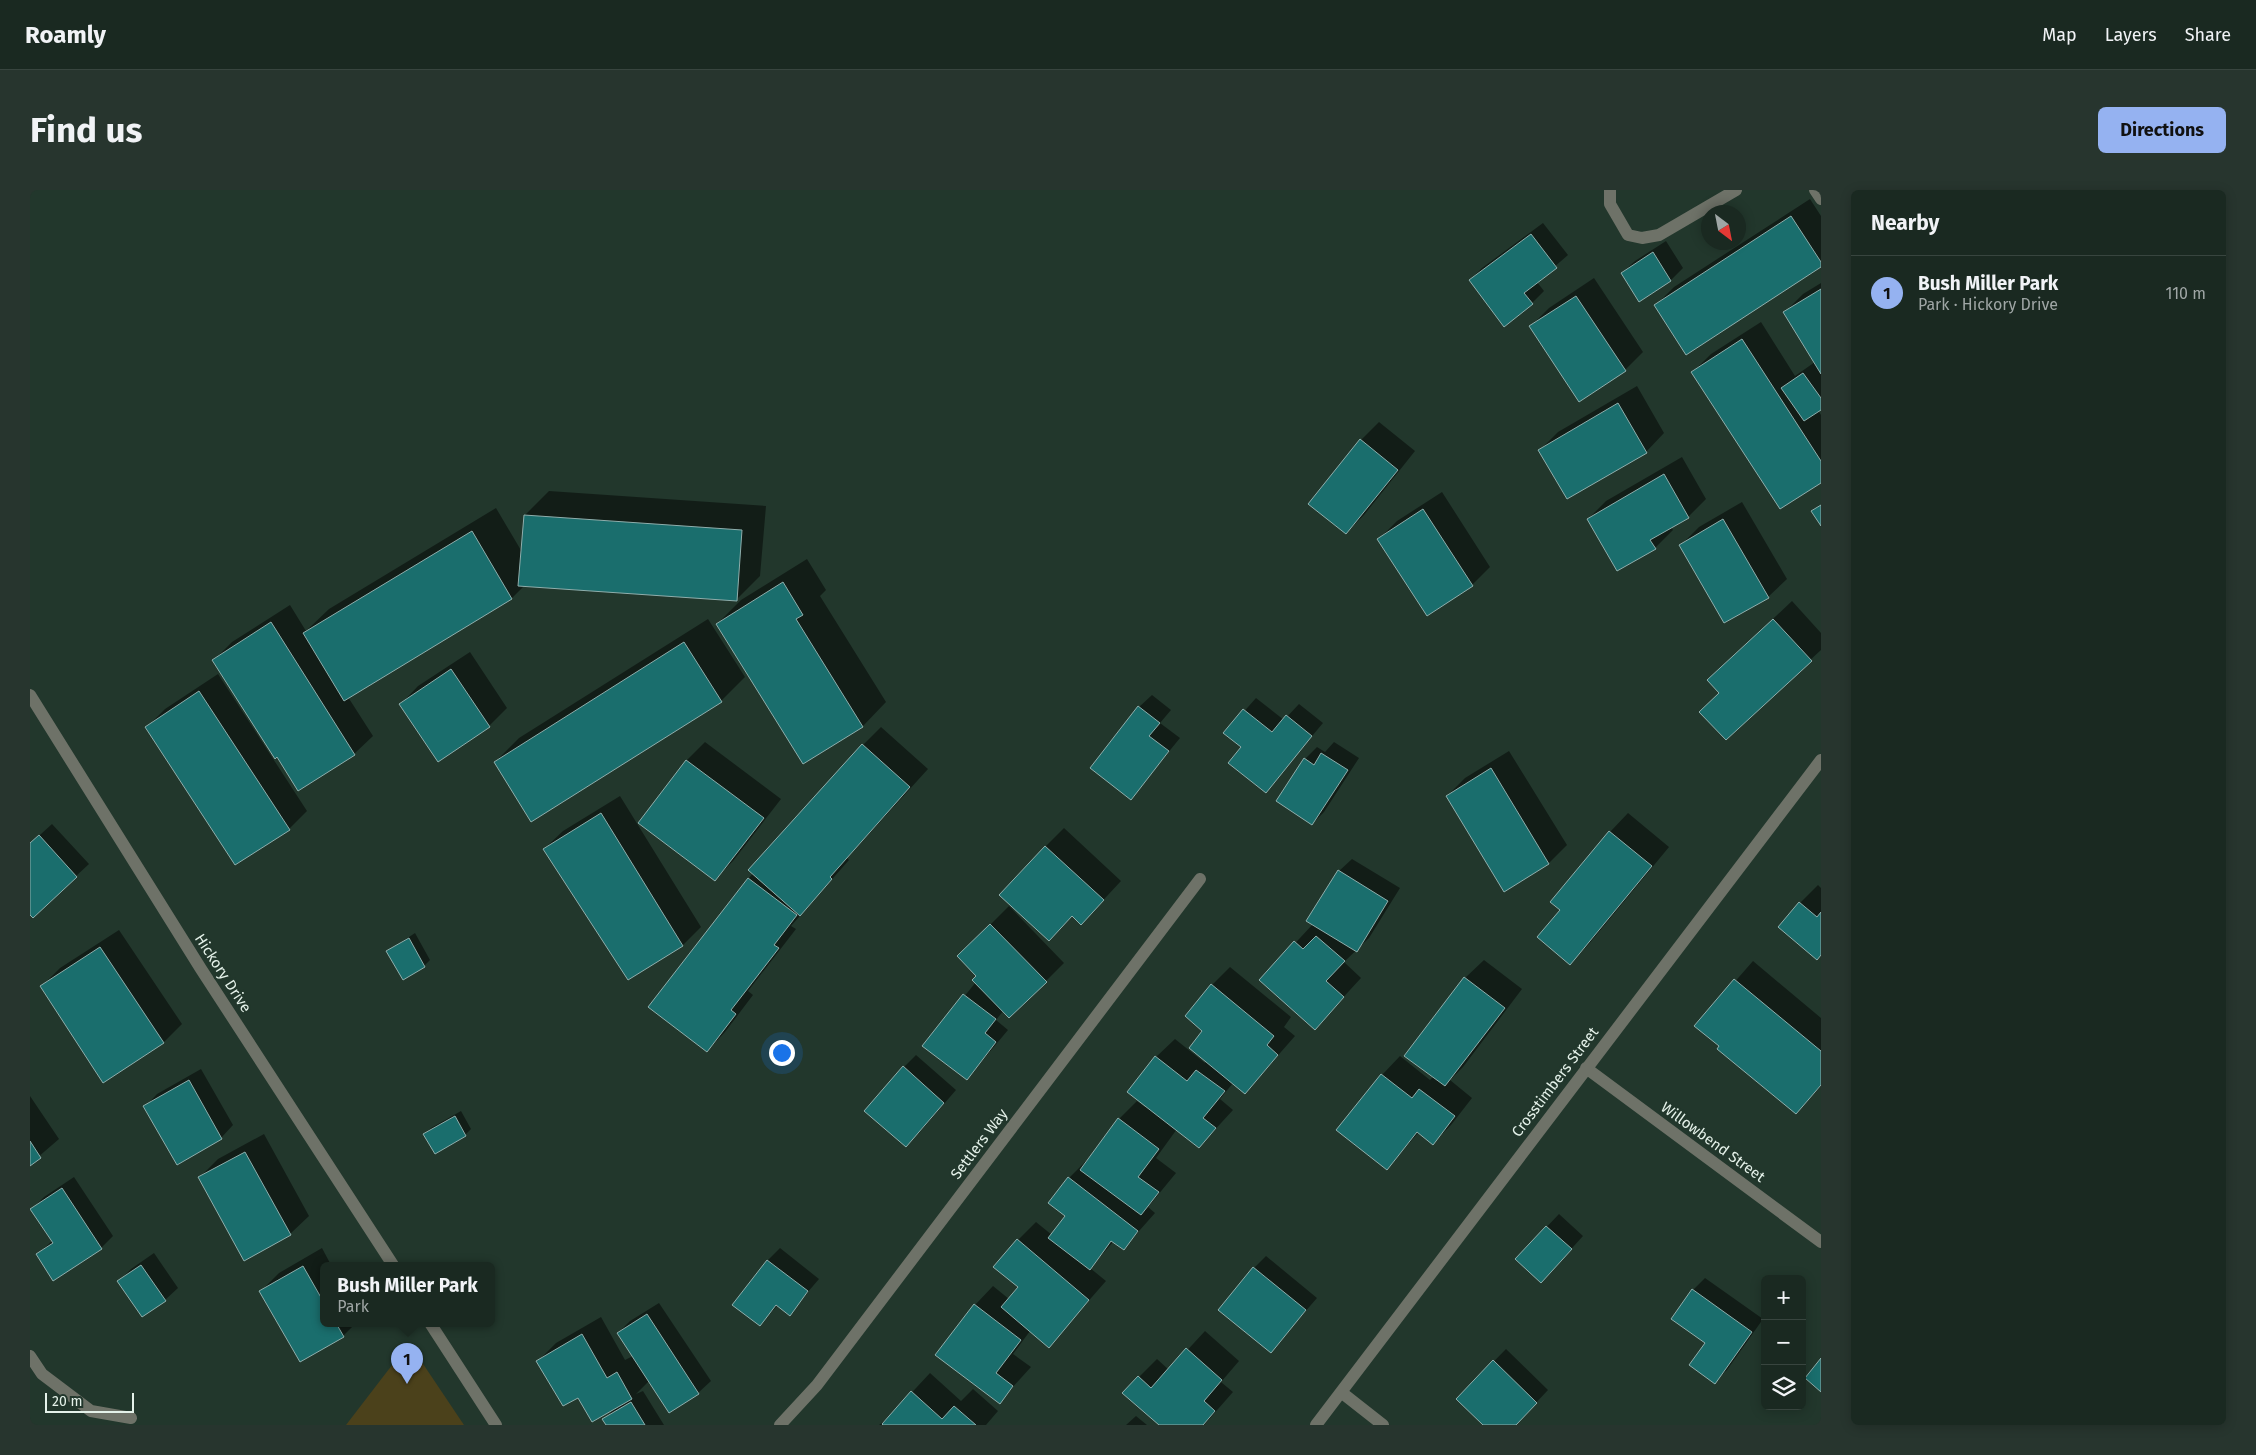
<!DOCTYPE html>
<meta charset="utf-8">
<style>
body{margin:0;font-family:"Fira Sans",sans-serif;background:#27352e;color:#f1f3f6}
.controls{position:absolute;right:15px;bottom:15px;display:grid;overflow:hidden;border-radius:8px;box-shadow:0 2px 12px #0003}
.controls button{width:45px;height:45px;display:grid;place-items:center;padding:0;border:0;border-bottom:1px solid #38453f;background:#1a2921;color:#f1f3f6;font:25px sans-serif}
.compass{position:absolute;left:1671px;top:15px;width:45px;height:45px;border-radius:50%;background:#1a2921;box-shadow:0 2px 12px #0003;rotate:148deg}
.scale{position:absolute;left:15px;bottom:12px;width:89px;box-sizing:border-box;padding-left:5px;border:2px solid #e4f1e9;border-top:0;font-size:14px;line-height:18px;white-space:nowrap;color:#e4f1e9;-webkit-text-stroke:4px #22372c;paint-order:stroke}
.you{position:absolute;left:751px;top:862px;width:18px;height:18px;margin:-12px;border:4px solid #fff;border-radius:50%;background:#1a73e8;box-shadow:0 0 0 8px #1a73e833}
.badge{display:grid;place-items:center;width:32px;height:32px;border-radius:50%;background:#95b2f1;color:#111;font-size:16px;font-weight:700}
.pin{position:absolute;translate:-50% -41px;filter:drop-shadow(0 1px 2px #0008)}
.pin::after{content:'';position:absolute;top:26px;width:18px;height:15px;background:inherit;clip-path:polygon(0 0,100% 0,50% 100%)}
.popup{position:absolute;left:290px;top:1072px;width:175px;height:65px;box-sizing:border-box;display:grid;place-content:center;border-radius:8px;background:#1a2921;filter:drop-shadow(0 1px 4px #0005);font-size:16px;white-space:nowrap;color:#9fa6a5}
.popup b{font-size:19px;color:#f1f3f6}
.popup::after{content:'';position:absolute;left:50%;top:100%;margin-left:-10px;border:10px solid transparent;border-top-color:#1a2921}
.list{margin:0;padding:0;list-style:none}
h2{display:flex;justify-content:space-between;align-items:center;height:65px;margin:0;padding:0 20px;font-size:21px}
h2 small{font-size:16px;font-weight:400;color:#9fa6a5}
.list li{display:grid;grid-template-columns:32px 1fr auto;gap:15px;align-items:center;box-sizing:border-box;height:75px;padding:0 20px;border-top:1px solid #38453f}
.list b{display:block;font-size:19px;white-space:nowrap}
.list p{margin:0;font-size:16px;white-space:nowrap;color:#9fa6a5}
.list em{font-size:16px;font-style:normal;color:#9fa6a5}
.icon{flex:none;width:28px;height:28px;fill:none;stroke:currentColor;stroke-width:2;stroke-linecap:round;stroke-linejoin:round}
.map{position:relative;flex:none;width:1791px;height:1235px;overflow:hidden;border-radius:8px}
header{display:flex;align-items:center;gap:30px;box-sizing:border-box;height:70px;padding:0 25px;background:#1a2921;border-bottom:1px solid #38453f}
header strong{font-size:24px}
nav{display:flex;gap:28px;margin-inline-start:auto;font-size:18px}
.intro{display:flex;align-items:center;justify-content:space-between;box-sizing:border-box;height:120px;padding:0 30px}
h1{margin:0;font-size:35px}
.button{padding:12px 22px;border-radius:8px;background:#95b2f1;color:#111;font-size:18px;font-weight:700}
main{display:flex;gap:30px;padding:0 30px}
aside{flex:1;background:#1a2921;border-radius:8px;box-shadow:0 2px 12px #0003}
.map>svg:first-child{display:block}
.green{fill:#4b411b}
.shadow{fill:#0007}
.building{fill:#1a6e6d;stroke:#8faeac}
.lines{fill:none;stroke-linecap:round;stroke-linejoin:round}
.service{stroke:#6e7268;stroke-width:12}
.minor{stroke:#6e7268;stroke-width:12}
.labels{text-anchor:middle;stroke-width:4.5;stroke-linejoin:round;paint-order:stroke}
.street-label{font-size:15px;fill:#e4f1e9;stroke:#22372c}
</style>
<header>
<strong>Roamly</strong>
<nav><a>Map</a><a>Layers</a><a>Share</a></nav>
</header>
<div class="intro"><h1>Find us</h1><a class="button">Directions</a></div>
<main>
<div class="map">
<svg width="1791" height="1235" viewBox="0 0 1791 1235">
<rect width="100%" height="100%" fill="#22372c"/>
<path class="green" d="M379,1153L434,1235H316Z"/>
<path class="shadow" d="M1780,9L1791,26V76L1626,115L1644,97Z
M1513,33L1538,65L1507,92L1514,101L1502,113L1440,90L1452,78Z
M1636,51L1653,78L1641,90L1610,110L1592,83L1605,71Z
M1564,88L1613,162L1595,180L1501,136L1519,118Z
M1791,93V218L1788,220L1791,225V291L1663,182L1681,164L1731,132L1765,186L1785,172L1754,123L1773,104Z
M1607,196L1634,243L1616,262L1510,260L1528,242Z
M1349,232L1385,261L1334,325L1316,343L1331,250Z
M1652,267L1676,309L1658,327L1641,337L1643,340L1625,358L1558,329L1576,311Z
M519,301L736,316L730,386L706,410L494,396L482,408L318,507L343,546L324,564L184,470L202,452L260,415L276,441L299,419L466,318L492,362L495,325Z
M1412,302L1460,377L1442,395L1349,349L1367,331Z
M1712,312L1757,389L1738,407L1695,432L1651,355L1669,337Z
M777,369L796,400L790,406L856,512L833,536L774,573L687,434L711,410Z
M1762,411L1791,443V460L1696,548L1690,503L1697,472Z
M678,429L715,487L691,511L465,572L489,548Z
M440,462L477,518L459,536L370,515L388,496Z
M188,484L277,621L259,639L117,537L135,519Z
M1122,505L1141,520L1130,533L1150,548L1101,608L1109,517Z
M1226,508L1254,530L1269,514L1293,533L1236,601L1213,557L1195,543Z
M851,537L898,579L817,668L819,670L761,736L766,739L718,801L723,805L695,842L677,861L620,817L719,688L833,555Z
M675,552L751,609L703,671L685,689L610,633L657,570Z
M1304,552L1329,568L1294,622L1282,634L1275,569L1287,557L1295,562Z
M1479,561L1537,655L1519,673L1475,700L1417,606L1435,588Z
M590,606L671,737L653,755L598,789L514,659L533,641Z
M1598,623L1639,657L1558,755L1540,773L1532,720L1522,712L1580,642Z
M22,634L59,674L3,726L0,723V654Z
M1034,638L1091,691L1051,734L1015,657Z
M1322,669L1370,698L1339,748L1314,772L1331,788L1285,838L1231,790L1283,734L1278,731L1309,681Z
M1788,695L1791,698V764L1770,713Z
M979,716L1034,773L1016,791L974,820L966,830L978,840L937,889L894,856L946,792L948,786L929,766Z
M89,740L152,834L133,853L12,796L30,778Z
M385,743L400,770L394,776L358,761Z
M1454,770L1492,799L1433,877L1420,890L1442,908L1421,935L1403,953L1389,942L1357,978L1308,940L1352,885L1370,866L1400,890L1404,886L1376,865L1435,788Z
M1723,771L1791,828V896L1766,923L1666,836Z
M1200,777L1261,827L1254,837L1265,846L1215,903L1203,893L1190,909L1203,920L1169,957L1147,939L1126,968L1146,983L1118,1017L1125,1023L1094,1058L1084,1051L1060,1078L1076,1091L1019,1156L1000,1141L983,1164L1001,1177L969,1212L945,1115L963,1096L979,1109L989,1097L988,1050L1006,1032L1022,1045L1037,1026L1039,988L1057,970L1058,971L1089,929L1107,911L1115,917L1116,915L1099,901L1126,867L1145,849L1175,873L1177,871L1174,841L1182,795Z
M886,865L926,900L888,944L874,877Z
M171,879L203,935L191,948L147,973L115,917L127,904Z
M0,906L29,949L0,974Z
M431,921L441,939L435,945L395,944L401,938Z
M234,944L279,1026L260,1044L170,987L188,969Z
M44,987L83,1046L71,1058L7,1065L23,1050L2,1019L14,1007Z
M1529,1024L1553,1046L1523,1079L1486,1069Z
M292,1058L301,1075H293V1133H326L313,1146L231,1101L249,1083Z
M750,1058L789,1089L759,1124L748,1115L729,1135L738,1070Z
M124,1063L148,1098L135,1110L112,1126L88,1092L101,1079Z
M1236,1066L1287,1108L1241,1161L1224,1078Z
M1675,1088L1733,1129L1697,1180L1684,1192L1663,1100Z
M629,1113L681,1191L668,1203L619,1191L606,1204L613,1201L634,1235H577L574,1230L584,1219L548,1206L508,1171L526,1153L571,1127L595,1170L603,1166L588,1143L600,1131Z
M1175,1141L1209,1171L1191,1192L1203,1202L1174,1235H1131L1109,1187L1127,1169L1139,1180Z
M1476,1159L1518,1200L1485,1235H1454L1427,1209Z
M900,1183L931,1211L943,1199L968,1221L956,1235H849L859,1227Z
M1106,1226L1117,1235H1096Z"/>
<path class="building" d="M1761,26L1791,72V77L1656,165L1624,115Z
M1501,44L1527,78L1494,103L1503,114L1474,137L1439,90Z
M1623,62L1641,91L1609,112L1591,83Z
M1791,99V184L1753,122Z
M1546,106L1596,181L1549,212L1499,136Z
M1712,149L1791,271V293L1750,319L1661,182Z
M1773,183L1791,208V220L1774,231L1751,198Z
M1588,213L1617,263L1537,309L1508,260Z
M1330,249L1368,280L1316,344L1278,314Z
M1634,284L1659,328L1620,350L1626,359L1587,381L1557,329Z
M1791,315V336L1781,321Z
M1393,319L1443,396L1397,426L1347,349Z
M494,325L712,340L707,411L488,396Z
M1693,329L1739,408L1694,433L1649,355Z
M442,341L482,409L314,511L273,443Z
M753,392L773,425L766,429L833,537L773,574L686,434Z
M1743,429L1782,471L1696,550L1669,522L1689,503L1677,490Z
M241,432L325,565L268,601L247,567L245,569L182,470Z
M654,452L692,512L501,632L464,572Z
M421,479L460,537L408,572L369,514Z
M169,501L260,640L205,675L115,537Z
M1108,516L1130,533L1119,546L1139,561L1101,610L1060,578Z
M1213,519L1242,542L1256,525L1282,546L1236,603L1198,573L1211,557L1193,543Z
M832,554L880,597L800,687L802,689L770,726L718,680Z
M1291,563L1318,580L1282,635L1246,611L1274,568L1284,575Z
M656,570L734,628L685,691L608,633Z
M1461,578L1519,674L1474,702L1416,606Z
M571,623L653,756L598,790L513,659Z
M1579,641L1622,676L1540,775L1507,747L1530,720L1520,712Z
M9,645L47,687L3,728L0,725V653Z
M1015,656L1074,710L1051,735L1042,726L1019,751L969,705Z
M1308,680L1358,711L1327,762L1276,731Z
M718,688L767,725L744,755L749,758L701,820L706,824L677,862L618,817Z
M1769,712L1787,727L1791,722V765L1787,770L1748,737Z
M960,734L1017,792L979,828L942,790L946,786L927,766Z
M1286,746L1315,771L1296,791L1314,807L1285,840L1229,790L1264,751L1273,759Z
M379,748L395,777L373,790L356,761Z
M70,757L134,853L73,893L10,796Z
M1434,787L1475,818L1415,896L1374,866Z
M1704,789L1791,861V895L1766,924L1687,859L1689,856L1664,836Z
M1181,794L1244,846L1237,855L1248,865L1215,904L1159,858L1172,841L1155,826Z
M933,804L966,829L955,843L966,852L937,890L892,856Z
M1125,866L1157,891L1166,880L1195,901L1173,928L1186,938L1169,958L1097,902Z
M873,876L914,913L876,957L834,921Z
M1351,884L1382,908L1389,899L1425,926L1403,955L1387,942L1357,980L1306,940Z
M159,890L192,949L147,975L113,916Z
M425,926L436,946L405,964L393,944Z
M1088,928L1129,959L1108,987L1129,1002L1111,1025L1050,980Z
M0,951L11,968L0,976Z
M215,962L261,1045L214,1071L168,987Z
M1038,987L1108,1041L1094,1060L1081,1051L1060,1080L1018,1048L1035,1026L1018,1013Z
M32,998L72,1059L23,1091L6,1064L23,1053L0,1019Z
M1516,1036L1542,1059L1511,1093L1485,1069Z
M987,1049L1059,1110L1019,1158L971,1117L988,1097L963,1077Z
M737,1070L778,1101L760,1126L746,1115L730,1136L702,1115Z
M111,1075L136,1111L112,1127L87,1091Z
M273,1076L293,1111V1133H306L314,1147L270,1172L229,1101Z
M1223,1077L1276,1120L1241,1163L1188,1120Z
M1662,1099L1722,1142L1685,1194L1659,1175L1675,1153L1641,1129Z
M944,1114L991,1150L966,1183L983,1196L970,1214L905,1165Z
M617,1124L669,1204L639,1223L587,1143Z
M552,1144L577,1188L587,1182L602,1209L562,1232L548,1208L533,1216L506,1171Z
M1156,1158L1192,1190L1174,1211L1185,1221L1173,1235H1129L1092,1203L1108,1186L1121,1198Z
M1791,1168V1202L1775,1188Z
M1463,1170L1507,1213L1486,1235H1453L1426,1209Z
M881,1201L912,1229L924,1216L946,1235H853L852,1234Z
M601,1212L615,1235H576L572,1229Z"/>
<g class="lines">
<path class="service" d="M1580,0V14L1598,45L1612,48L1629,45L1706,0
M1785,0L1791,9"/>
<path class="minor" d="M0,505L171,779L363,1075
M1556,878L1791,1052
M400,1133L466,1235
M0,1166L12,1184L61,1221L101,1228
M1311,1202L1353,1235
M750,1235L787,1195L1170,689
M1286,1235L1791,570"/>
</g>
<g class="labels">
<g class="street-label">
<text transform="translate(193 783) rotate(57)" y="5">Hickory Drive</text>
<text transform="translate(1525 892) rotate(-53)" y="5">Crosstimbers Street</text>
<text transform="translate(1683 952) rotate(36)" y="5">Willowbend Street</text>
<text transform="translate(949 954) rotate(-53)" y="5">Settlers Way</text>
</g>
</g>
</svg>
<div class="controls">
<button>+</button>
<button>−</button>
<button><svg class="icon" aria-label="layers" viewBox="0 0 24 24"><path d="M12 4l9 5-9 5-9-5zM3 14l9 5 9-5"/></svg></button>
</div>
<svg class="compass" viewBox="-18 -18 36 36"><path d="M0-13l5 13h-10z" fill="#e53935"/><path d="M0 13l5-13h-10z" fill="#9fa6a5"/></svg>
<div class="scale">20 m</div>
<div class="you"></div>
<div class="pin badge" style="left:377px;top:1194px">1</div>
<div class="popup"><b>Bush Miller Park</b>Park</div>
</div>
<aside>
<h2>Nearby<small></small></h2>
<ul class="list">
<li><span class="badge">1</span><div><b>Bush Miller Park</b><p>Park · Hickory Drive</p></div><em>110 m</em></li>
</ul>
</aside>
</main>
